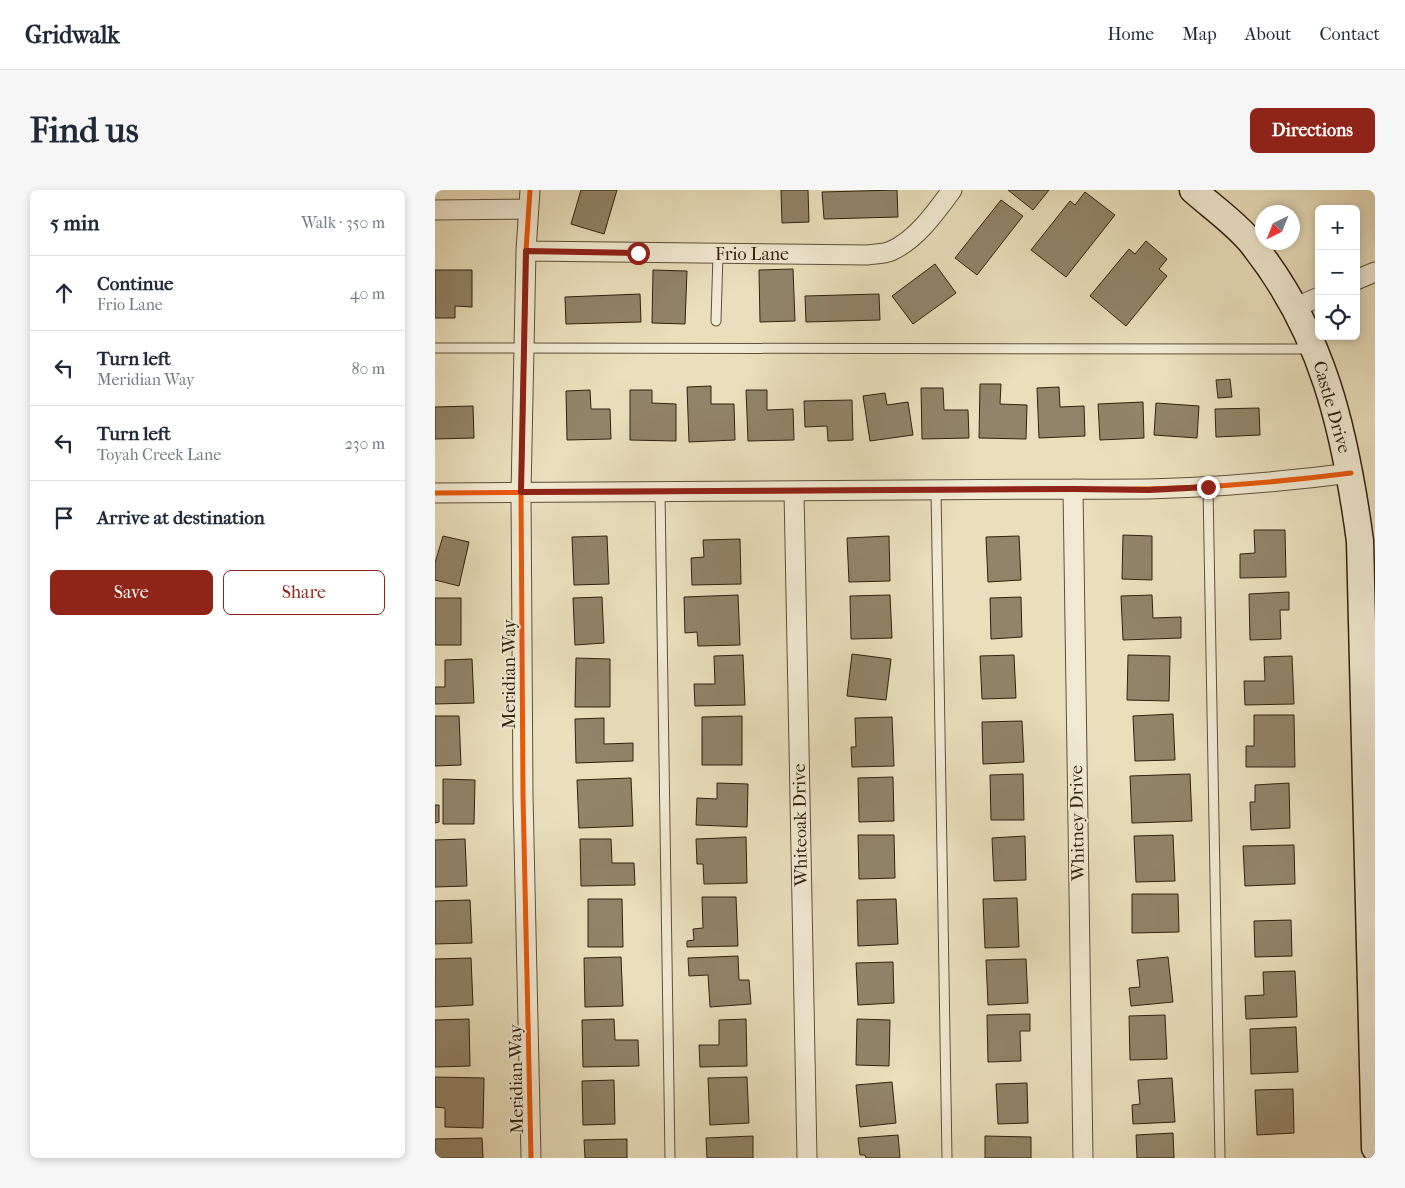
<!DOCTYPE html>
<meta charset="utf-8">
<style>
body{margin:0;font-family:"IM FELL French Canon",serif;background:#f6f6f7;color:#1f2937}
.controls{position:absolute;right:15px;top:15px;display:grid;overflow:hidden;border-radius:8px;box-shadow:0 2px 8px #0003}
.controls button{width:45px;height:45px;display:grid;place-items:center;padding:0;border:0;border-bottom:1px solid #e0e1e3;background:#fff;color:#1f2937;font:25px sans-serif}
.compass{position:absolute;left:820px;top:15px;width:45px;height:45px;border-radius:50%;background:#fff;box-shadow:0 2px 8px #0003;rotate:223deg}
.stop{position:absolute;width:15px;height:15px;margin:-11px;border:4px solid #8f2418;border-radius:50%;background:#fff}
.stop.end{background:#8f2418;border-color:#fff;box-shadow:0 1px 5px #0008}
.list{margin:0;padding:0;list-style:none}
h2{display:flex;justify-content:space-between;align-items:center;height:65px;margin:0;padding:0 20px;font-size:21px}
h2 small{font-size:16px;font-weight:400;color:#747a83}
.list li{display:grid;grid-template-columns:32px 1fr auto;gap:15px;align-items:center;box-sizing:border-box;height:75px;padding:0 20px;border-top:1px solid #e0e1e3}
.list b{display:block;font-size:19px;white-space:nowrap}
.list p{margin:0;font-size:16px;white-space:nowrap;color:#747a83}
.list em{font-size:16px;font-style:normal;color:#747a83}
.actions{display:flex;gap:10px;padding:15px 20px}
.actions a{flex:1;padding:11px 0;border:1px solid #8f2418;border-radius:8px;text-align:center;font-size:18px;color:#8f2418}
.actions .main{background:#8f2418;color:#fff}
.icon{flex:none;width:28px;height:28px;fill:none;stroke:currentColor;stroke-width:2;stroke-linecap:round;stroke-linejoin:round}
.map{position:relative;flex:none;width:940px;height:968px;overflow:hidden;border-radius:8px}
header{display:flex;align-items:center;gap:30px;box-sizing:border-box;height:70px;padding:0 25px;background:#fff;border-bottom:1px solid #e0e1e3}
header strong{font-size:24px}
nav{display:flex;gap:28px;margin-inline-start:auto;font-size:18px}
.intro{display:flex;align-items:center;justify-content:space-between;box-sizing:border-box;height:120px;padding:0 30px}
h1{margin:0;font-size:35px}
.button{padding:12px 22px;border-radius:8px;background:#8f2418;color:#fff;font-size:18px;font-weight:700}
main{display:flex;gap:30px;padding:0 30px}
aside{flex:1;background:#fff;border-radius:8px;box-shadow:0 2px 8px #0003}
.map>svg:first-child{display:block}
.building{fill:#918468;stroke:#31210e}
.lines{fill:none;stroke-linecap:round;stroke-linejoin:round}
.service-casing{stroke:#5f503a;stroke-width:11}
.minor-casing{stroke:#5f503a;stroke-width:21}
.secondary-casing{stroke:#31210e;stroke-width:29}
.service{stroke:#f1ead3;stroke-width:9}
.minor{stroke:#f1ead3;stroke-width:19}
.secondary{stroke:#f1ead3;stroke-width:26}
.cycleway-casing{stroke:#f1ead3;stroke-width:8}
.cycleway{stroke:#e8590c;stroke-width:5}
.route{stroke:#8f2418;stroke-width:6}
.labels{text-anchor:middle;stroke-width:4;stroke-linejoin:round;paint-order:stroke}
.street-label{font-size:18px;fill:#31210e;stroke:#f1ead3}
</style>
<header>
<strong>Gridwalk</strong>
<nav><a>Home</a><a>Map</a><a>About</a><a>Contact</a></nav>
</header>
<div class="intro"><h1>Find us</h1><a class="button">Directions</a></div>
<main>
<aside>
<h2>5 min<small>Walk · 350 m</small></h2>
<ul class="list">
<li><svg class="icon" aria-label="ahead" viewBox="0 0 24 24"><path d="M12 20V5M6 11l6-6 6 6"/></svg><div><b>Continue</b><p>Frio Lane</p></div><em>40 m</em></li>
<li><svg class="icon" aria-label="left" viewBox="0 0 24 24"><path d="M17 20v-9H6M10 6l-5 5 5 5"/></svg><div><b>Turn left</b><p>Meridian Way</p></div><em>80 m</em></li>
<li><svg class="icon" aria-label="left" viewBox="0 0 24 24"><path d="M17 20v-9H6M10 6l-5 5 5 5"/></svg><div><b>Turn left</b><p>Toyah Creek Lane</p></div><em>230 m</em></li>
<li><svg class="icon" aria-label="arrive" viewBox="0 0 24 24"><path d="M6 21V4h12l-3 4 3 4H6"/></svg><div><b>Arrive at destination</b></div></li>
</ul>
<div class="actions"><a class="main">Save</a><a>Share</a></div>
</aside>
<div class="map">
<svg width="940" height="968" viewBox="0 0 940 968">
<rect width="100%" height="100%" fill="#e9dfbc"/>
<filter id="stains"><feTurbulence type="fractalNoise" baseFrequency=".004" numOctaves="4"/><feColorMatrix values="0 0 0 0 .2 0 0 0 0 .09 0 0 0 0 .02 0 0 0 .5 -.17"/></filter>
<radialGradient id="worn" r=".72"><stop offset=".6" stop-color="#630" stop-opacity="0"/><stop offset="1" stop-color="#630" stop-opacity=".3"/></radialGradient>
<path class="building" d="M146,0H182L169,44L136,34Z
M346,0H373L374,32L347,33Z
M462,0L463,27L389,29L387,2Z
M573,0H614L598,20Z
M650,2L680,25L631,87L596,60L635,11L640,15Z
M566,10L588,26L542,85L520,68Z
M711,51L732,69L724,79L732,86L691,136L655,106L694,59L700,64Z
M500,74L521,103L478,134L457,106Z
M358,79L360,131L325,132L324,80Z
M0,80H37V117L20,116V128H0Z
M218,80L252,81L250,134L217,133Z
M205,104L206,132L131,134L130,107Z
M444,104L445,130L371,132L370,106Z
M795,189L797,207L783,208L781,190Z
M545,194H566L565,214L592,215L591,249L544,248Z
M276,196V214H299L300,250L254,252L252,197Z
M624,197L625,217L649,216L650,246L604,248L602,198Z
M486,198H508L509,220H533L534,248L487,249Z
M155,200L156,219H175L176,249L132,250L131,201Z
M195,200H217V213L241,214V251L195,250Z
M311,200H332V220L358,219L359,250L313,251Z
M450,203L452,215L473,212L478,245L435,251L428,206Z
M417,210L418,250L393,251L392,236L370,237L369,211Z
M708,212L709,248L665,250L663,214Z
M721,213L764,216L762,248L719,245Z
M38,216L39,248L0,249V217Z
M824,218L825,245L781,247L780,219Z
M819,340H850L851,387L805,388V364L820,363Z
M688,345L717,346V390L687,389Z
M8,346L34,352L24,396L0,390V373Z
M172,346L174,394L139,395L137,347Z
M454,346L455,391L414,392L412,348Z
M584,346L586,390L553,392L551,347Z
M305,349L306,394L257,395L256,368L269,367L268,350Z
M854,402V420H845L846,449L815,450L814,404Z
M303,405L305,455L263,456L262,442L250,443L249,407Z
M455,405L457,448L416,449L415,406Z
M717,405L718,428L746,427V448L688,450L686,406Z
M167,407L169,453L140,455L138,408Z
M586,407L587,447L556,449L555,408Z
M0,408H26V455H0Z
M417,464L456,469L451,510L412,506Z
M308,465L310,515L260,516L259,494H280L279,466Z
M579,465L581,508L547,509L545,466Z
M693,465L735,466L734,511L692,510Z
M857,466L859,514L810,515L809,491H830L829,467Z
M141,468L175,469V517H140Z
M37,469L39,513L0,514V497H10V470Z
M738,524L740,570L700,571L698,526Z
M819,525H859L860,577H811V556H819Z
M0,526H24L26,575L0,576Z
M307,526V575H267V527Z
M457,527L459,576L417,577L416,557H421L420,528Z
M169,528V554L198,553V571L141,573L140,529Z
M587,531L589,572L548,574L547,532Z
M588,584L589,630H556L555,585Z
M755,584L757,631L697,633L695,586Z
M458,587L459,631L424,632L423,588Z
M196,588L198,636L144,638L142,590Z
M8,589L40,590L39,634H8Z
M282,593L313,594L312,637L261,635L262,608L282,609Z
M854,593L855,638L816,640L815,612H820V595Z
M0,615H4V632L0,633Z
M423,645H459L460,688L424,689Z
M738,645L740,691L701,692L699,646Z
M590,646L591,690L559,691L557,648Z
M311,647L312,693L269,694L268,674H262L261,649Z
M30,649L32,696L0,697V650Z
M145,649H176L177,673H199L200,695L146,696Z
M859,655L860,694L810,696L808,656Z
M697,704H743L744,742L697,743Z
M267,707H301L303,756L252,757V751L259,750L258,739L268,738Z
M582,708L584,757L550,758L548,709Z
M153,709H187L188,757H153Z
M461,709L463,754L423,756L422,710Z
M35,710L37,753L0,754V711Z
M856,730L857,766L820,767L819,731Z
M303,766L304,790H314L316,814L275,817L273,785L254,786L253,768Z
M186,767L188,816L150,817L149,768Z
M733,767L738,812L696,816L694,798L705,797L702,770Z
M36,768L38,815L0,817V769Z
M591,769L593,813L553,815L551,770Z
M458,772L459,813L423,815L421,773Z
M860,781L862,827L811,829L810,806L829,805L828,782Z
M595,824V841H585L586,871L553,872L552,825Z
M730,825L732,869L695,870L694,826Z
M34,829L35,876L0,877V830Z
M179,829L180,850H203L204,876L148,877L147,830Z
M311,829L312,876L265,877L264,855H284V830Z
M422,829L455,830L454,876L421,875Z
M861,837L863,882L816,884L815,839Z
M0,887L49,888L48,938L10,937V918L0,917Z
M312,887L314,933L275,935L273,888Z
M737,888L740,932L698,934L697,915L705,914L703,890Z
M179,890L180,934L148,935L147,891Z
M457,892L461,933L425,937L421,895Z
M592,893L593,933L563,934L561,894Z
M858,899L859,943L822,945L820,900Z
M738,943L739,968H702L701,945Z
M463,945L465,968H431L430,965H425L423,948Z
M318,946V968H272L271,948Z
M550,946L596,947V968H550Z
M47,948L48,968H0V949Z
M192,949V968H150L149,950Z"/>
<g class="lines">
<defs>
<path id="service" d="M281,131L283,64
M0,158L875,159
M773,297L785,968
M501,300L512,968
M225,302L235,968"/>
<path id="minor" d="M95,0L91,61L86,303L88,605L96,968
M0,20L94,19
M91,61L432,65C439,64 449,64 456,61C481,50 501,22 517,0
M921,90L940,82
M859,118L884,107
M638,299L648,968
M359,301L372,968
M0,303L638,299C731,301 823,295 916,283"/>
<path id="secondary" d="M758,0C776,16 799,32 815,51C888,141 910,240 925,351L940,958"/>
</defs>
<use href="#service" class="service-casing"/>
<use href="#minor" class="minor-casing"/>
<use href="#secondary" class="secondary-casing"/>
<use href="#service" class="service"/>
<use href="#minor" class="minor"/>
<use href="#secondary" class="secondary"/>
<defs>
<path id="cycleway" d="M95,0L91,61L86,303L88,605L96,968
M0,303L638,299C731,301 823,295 916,283"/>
</defs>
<use href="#cycleway" class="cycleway-casing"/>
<use href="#cycleway" class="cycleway"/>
</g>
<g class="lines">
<path class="route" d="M203,63L91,61L86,302L638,299L714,300L773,297"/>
</g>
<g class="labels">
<g class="street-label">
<text x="317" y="70">Frio Lane</text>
<text transform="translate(897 217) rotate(74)" y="6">Castle Drive</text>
<text transform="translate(74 484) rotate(-90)" y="6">Meridian Way</text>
<text transform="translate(642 633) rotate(-91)" y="6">Whitney Drive</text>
<text transform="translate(365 635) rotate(-91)" y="6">Whiteoak Drive</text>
<text transform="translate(81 889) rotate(-91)" y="6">Meridian Way</text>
</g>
</g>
<rect width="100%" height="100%" filter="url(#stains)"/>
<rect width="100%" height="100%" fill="url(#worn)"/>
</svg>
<div class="controls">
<button>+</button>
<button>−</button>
<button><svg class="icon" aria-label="locate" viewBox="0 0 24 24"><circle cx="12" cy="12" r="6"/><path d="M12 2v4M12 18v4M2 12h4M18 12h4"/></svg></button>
</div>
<svg class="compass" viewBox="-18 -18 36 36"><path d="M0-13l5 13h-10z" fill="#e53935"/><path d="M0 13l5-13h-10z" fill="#747a83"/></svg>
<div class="stop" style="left:203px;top:63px"></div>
<div class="stop end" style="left:773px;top:297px"></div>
</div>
</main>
